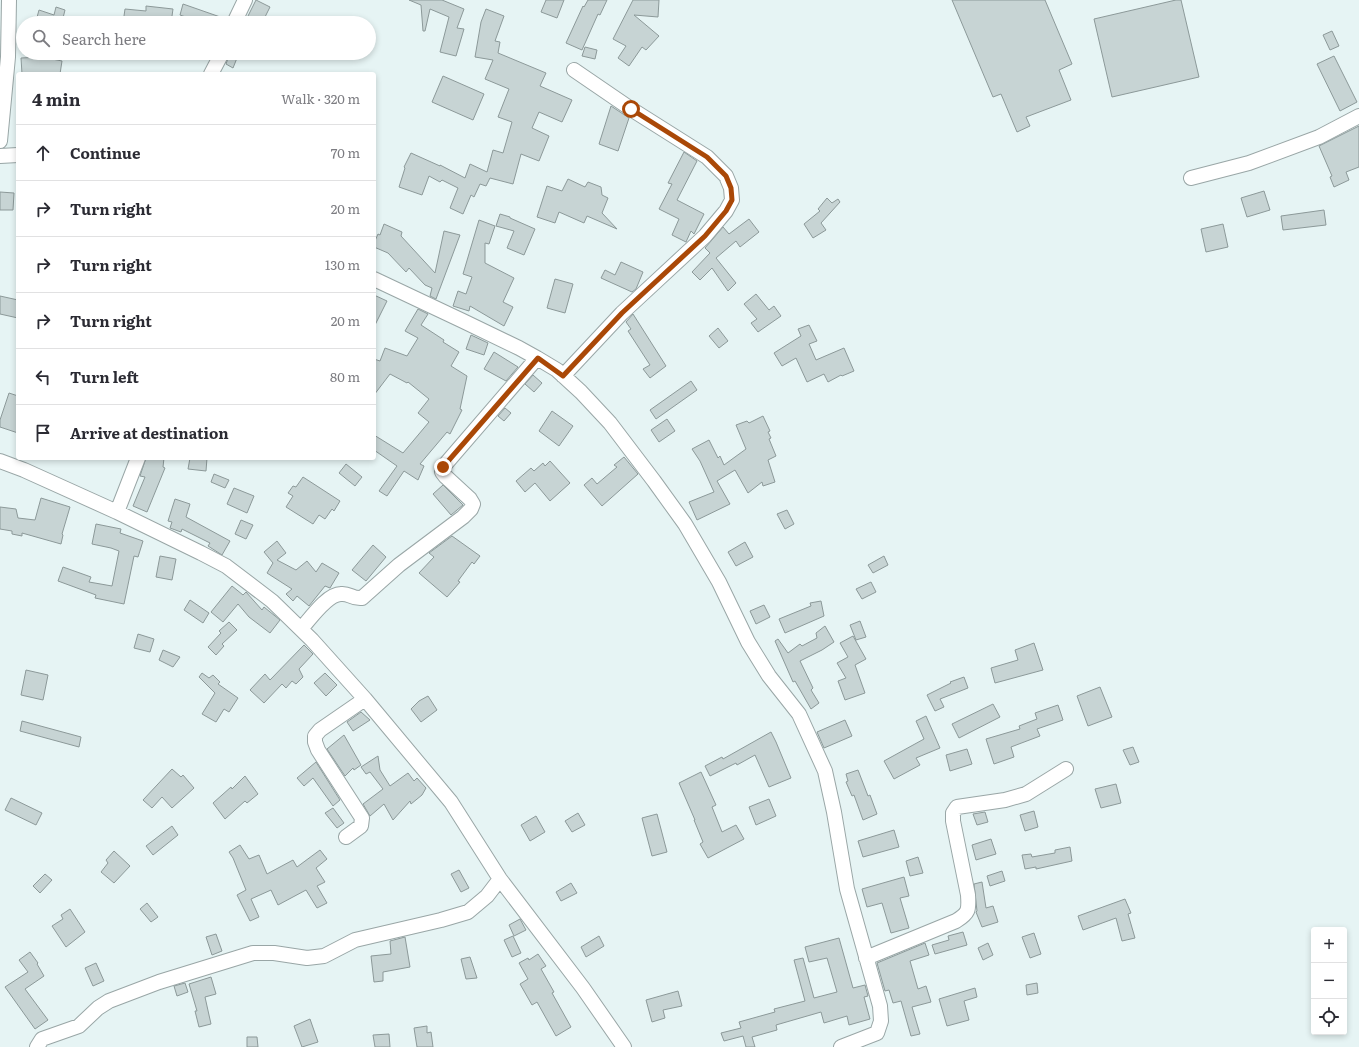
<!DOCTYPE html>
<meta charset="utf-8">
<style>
body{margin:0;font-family:Literata,serif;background:#f7f7f7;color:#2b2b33}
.controls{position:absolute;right:12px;bottom:12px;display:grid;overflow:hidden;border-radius:4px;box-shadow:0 2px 6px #0003}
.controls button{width:36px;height:36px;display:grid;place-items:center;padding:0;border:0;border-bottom:1px solid #e1e1e2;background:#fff;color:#2b2b33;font:20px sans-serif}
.stop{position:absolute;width:12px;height:12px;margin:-9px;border:3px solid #aa4807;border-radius:50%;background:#fff}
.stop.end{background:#aa4807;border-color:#fff;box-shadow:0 1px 4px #0008}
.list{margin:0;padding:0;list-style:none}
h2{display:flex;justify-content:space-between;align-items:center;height:52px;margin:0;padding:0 16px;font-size:17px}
h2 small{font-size:13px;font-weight:400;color:#7c7c81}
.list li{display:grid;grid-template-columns:26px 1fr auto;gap:12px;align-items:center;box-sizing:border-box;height:56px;padding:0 16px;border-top:1px solid #e1e1e2}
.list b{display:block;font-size:15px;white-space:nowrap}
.list em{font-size:13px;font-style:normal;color:#7c7c81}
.icon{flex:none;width:22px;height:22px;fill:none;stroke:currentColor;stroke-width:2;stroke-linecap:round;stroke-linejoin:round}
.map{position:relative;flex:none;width:1359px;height:1047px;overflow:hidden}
.search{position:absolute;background:#fff;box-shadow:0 2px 6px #0003;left:16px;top:16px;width:360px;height:44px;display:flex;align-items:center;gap:10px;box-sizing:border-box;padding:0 14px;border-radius:22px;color:#7c7c81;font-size:15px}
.panel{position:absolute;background:#fff;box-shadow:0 2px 6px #0003;left:16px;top:72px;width:360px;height:388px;border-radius:4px}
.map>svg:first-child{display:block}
.building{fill:#c7d4d4;stroke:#8c9999}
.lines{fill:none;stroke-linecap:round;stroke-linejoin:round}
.minor-casing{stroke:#99a6a6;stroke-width:16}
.minor{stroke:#fff;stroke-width:14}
.route{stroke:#aa4807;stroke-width:5}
</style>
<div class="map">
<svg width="1359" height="1047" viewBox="0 0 1359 1047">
<rect width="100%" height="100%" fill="#e6f4f4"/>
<path class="building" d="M256,0L270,7L262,23H251L246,20Z
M409,0H442L464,9L457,28L464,29L456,56L440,52L449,17L430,9L425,31H423L421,5Z
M546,0H564L557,18L541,12Z
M588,0H607L600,15L598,14L582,50L566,43L583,6L584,7Z
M633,0H659L658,17L634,15L659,36L646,50L642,47L629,66L618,58L626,46L613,39Z
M952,0H1045L1072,64L1059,70L1071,100L1026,117L1030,126L1017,132L1001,94L993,97Z
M1176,0H1181L1199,77L1112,97L1094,19Z
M183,4L226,19V23H202L180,15Z
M146,6L173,9L171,23H123L125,9L146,11Z
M56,7L65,10L63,18L73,21V23H43L36,21L39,10L54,15Z
M486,9L504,16L495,41L500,42L498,53L546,73L540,86L572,100L562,122L539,112L532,128L549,136L539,161L521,154L513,184L490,178L486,186L480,184L474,197L471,195L463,214L450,208L458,188L442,180L440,182L429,176L422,195L399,187L405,168L404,167L411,153L440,166V165L465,178L470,164L487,172L493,150L503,153L512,122L498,117L509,89L485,79L493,60L475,57L481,22Z
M1332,31L1339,46L1330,50L1323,35Z
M585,47L597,50L595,59L582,56Z
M230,53H239L233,68L226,64Z
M1334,56L1357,102L1340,111L1317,64Z
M42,57L62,61L60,74H22L21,58Z
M443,76L484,94L473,120L432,102Z
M611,106L629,118L618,151L599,144Z
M1359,126V167L1346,172L1349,180L1334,187L1330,177L1332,176L1319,146Z
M684,152L697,161L677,200L704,214L694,234L691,231L686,242L672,235L679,219L659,209L672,184L668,183Z
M568,179L585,187L588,182L601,187L602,195L608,198L602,213L617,229L587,216L584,223L559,212L555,223L537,217L547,186L562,191Z
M1264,191L1270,210L1247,217L1241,198Z
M0,192L14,193L13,210H0Z
M827,198L832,203L838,199L840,202L821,223L826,230L813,238L804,224L820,211L818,209Z
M1324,210L1326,225L1283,230L1281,216Z
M500,214L510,217V218L535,229L524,255L507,248L514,231L496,226Z
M749,219L759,232L740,247L736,241L716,258L736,283L728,291L712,268L700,280L692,272L710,253L705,248L723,227L729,234Z
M479,220L495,226L489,244L485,243V263L514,278L503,302L513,307L504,326L470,306L469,311L453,306L458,291L466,294L472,277L463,274Z
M384,224L402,232L401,236L435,273L444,231L460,235L436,299L430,296L432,288L425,285L409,268L406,272L388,253L374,247V243L378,234L380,235Z
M1223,224L1228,247L1206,252L1201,229Z
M621,262L643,272L636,289L632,292L601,278L605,270L615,275Z
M555,279L573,284L565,313L547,308Z
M756,294L769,310L774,306L781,316L758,332L751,323L757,319L744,304Z
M374,295L387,301L374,327Z
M0,296L18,300V318L0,314Z
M418,309L428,314L421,325L444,340L443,342L459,352L451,366L467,376L460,409L462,410L450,434L447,432L420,464L424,466L418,480L404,471L387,496L379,491L397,466L374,450V435L403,453L429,422L418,413L429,399L408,382L407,383L390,374L374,395V359L380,361L385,348L407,356L418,338L405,331Z
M633,314L666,366L650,378L643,369L650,365L628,331L631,329L626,322Z
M809,325L817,341L809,344L816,360L844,348L854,371L842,376L841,375L828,382L824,374L807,382L796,358L782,366L774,353L801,336L798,329Z
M718,328L728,341L719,348L709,336Z
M471,335L488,343L484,355L466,349Z
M494,352L518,367L506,381L484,369Z
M533,375L542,383L534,392L525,384Z
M691,381L697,390L656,419L650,410Z
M9,393L18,396V433L0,427V420Z
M505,408L511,413L504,421L498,416Z
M552,411L573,426L559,446L539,431Z
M763,416L770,431L768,432L771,438L769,439L776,456L768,460L775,482L763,486L762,482L748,493L735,470L717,481L730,504L697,520L689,502L714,492L700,461L692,449L709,440L718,458L720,456L724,465L746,449L736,425L747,421L749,423Z
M667,419L675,431L659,442L651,430Z
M624,457L638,474L602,506L584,485L592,478L597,484L617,467L614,465Z
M146,458H164L163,467L165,468L147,512L133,506L145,477L140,476Z
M190,458H207L206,471L188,469Z
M550,461L570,483L550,501L535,483L525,492L516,481L531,468L534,471L543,463L545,466Z
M346,464L362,477L355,486L339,473Z
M214,474L229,480L225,488L211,482Z
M303,477L340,501L334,511L332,509L325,519L319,515L313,524L286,507L293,496L288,493L293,486L296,487Z
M443,485L463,505L451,515L433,494Z
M234,488L254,496L247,513L227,504Z
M41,498L70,507L62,534L63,535L61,544L22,533V536L12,534V531L0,529V507L16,509L18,518L35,520Z
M175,499L190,504L186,517L230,541L222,555L208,546L210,543L182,529L181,532L170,528L172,522L168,521Z
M787,510L794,524L785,529L777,514Z
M241,520L253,525L246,539L235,534Z
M96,524L121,529L120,533L143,541L138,557L134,556L124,604L95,598L96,595L58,581L63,567L91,577L89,582L112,586L119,551L111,548L92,544Z
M452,536L480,556L474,564L472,562L458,581L460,582L447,597L419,573L434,557L429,553Z
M277,541L286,553L277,560L296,570L307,561L316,572L322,563L339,573L330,588L325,586L309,606L297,596L293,601L286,594L292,589L267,573L273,563L264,552Z
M745,542L753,557L736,566L728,552Z
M373,545L386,557L366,581L352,570Z
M160,556L176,559L172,580L156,577Z
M884,556L888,565L873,573L868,565Z
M871,582L876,592L862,599L856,589Z
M232,586L243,595L246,592L262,610L264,607L280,620L270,633L249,617L238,604L223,622L211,612Z
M190,600L209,613L203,623L184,610Z
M821,601L824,616L785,633L779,619L811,606L810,603Z
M764,605L770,617L756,624L750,611Z
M860,621L866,637L856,640L850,625Z
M229,622L237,630L222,644L224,646L216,655L208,647L221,633L219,631Z
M825,626L834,642L822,650L800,661L813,688L811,690L819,703L811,709L795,681L793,682L775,641L778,639L788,653L800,644L802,646L817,638L816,633Z
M138,634L154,639L150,652L134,648Z
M853,636L866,659L855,665L865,693L845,700L838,681L846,678L837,663L848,657L840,643Z
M1034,643L1043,670L995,683L991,668L1018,660L1015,650Z
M304,645L313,654L299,669L303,677L296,684L292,681L286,688L282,684L264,703L250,690L265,674L270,680Z
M163,650L180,657L173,667L159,660Z
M26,670L48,675L43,700L21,695Z
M202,673L209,678L213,675L220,682L218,684L238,698L229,712L224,709L216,722L202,714L215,693L199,677Z
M325,673L337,685L326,696L314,683Z
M964,677L968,688L940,699L944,707L935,711L927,695L951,683L950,682Z
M1100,687L1112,717L1088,726L1077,696Z
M428,696L437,710L421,722L411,709L419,701Z
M993,704L1000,717L959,738L952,724Z
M1058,705L1063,720L1037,729L1040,736L1011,747L1014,757L994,764L986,739L1020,729L1019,726L1037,719L1035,713Z
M361,712L370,720L353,731L347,722Z
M926,716L940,748L916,758L920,765L894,779L884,761L924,739L916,721Z
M845,720L852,736L824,748L817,732Z
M22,721L81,737L79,747L20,731Z
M771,732L776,742L791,778L769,787L755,755L737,765L736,763L710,776L705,766L722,757L723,759Z
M344,735L361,765L354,770L353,768L345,776L327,749Z
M1133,747L1139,762L1130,765L1123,750Z
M967,749L972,764L950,771L946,755Z
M378,756L380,770L390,786L408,773L414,781L417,778L426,788L422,795L411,804L410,801L393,820L384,804L370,816L363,804L383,789L370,772L366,774L361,767Z
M316,762L340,800L333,806L313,778L304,786L297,778Z
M172,769L181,777L183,775L194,788L172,808L162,797L152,808L143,800Z
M858,770L868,796L870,795L877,814L863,820L854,795L852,796L846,782L848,781L846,774Z
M701,772L716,805L712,807L722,832L736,825L744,839L708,858L700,844L703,842L694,820H695L679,783Z
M245,776L258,794L247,803L245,801L225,819L213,803L231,787L232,789Z
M1116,784L1121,803L1101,808L1095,789Z
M11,798L42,813L36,825L5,810Z
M769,799L776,816L756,825L749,807Z
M333,808L344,823L337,828L325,813Z
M1034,811L1038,827L1025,831L1020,815Z
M985,812L988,822L977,825L973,814Z
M578,813L585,825L572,832L565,821Z
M657,814L667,852L652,856L642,818Z
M536,816L545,832L530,841L521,825Z
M172,826L178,835L153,855L146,846Z
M894,830L899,847L863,857L858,841Z
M991,839L996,854L976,860L972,845Z
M240,845L249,859L259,855L267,874L293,860L297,867L320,850L327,859L316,868L325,882L317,886L327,903L317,908L306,890L278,905L271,890L251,899L259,917L250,921L237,895L246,890L233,858L229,852Z
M1070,847L1072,861L1036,869V867L1025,869L1022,855L1031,854L1032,857L1055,853V850Z
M114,851L130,866L114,883L101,872L108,863L106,860Z
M918,857L923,873L910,876L906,861Z
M459,870L469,888L461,892L451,874Z
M1002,871L1005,881L990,886L987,876Z
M45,874L52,880L40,893L33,886Z
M904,877L909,896L900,898L909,928L891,933L882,903L867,907L862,889Z
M982,882L986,908L993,906L998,922L982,927L976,912L977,911L974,884Z
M571,883L577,893L561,901L556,892Z
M1125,899L1131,913L1128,914L1135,938L1122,941L1116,918L1083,930L1078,916Z
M147,903L158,917L151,922L140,909Z
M70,909L85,932L66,947L52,926L63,919L61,915Z
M520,919L526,930L514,936L509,925Z
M963,932L967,945L935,954L932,945L949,940L948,936Z
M1034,933L1041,954L1030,958L1022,937Z
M216,934L222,951L212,955L206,937Z
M513,936L521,953L512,957L504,940Z
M599,936L604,946L586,957L581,947Z
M405,937L410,967L383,972V981L374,982L371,956L391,954L390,941Z
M839,938L853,988L865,985L868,996L864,997L870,1019L849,1025L847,1016L824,1023L821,1012L776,1025L777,1030L752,1037L755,1047H746L743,1036L724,1041L721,1033L741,1028L739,1022L775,1012L774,1009L805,1001L794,960L803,958L814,998L837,992L827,958L809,962L805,947Z
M925,943L929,955L910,961L918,989L926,986L931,1002L912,1007L920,1034L911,1036L901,1001L893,1003L889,990L885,991L877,963Z
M988,943L993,955L983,960L978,948Z
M30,952L38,963L37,964L44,976L25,989L48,1020L35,1029L5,987L28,972L19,960Z
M538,954L546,966L541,969L554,992L552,993L571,1027L556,1036L537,1002L532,1005L520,984L528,979L519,963L528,958L529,960Z
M470,957L477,978L466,979L461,959Z
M96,963L104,981L93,986L85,968Z
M211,977L216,994L205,997L211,1024L199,1027L195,1011H197L189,984Z
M185,983L188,992L177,996L174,986Z
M1037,983L1038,993L1027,995L1026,985Z
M975,988L977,997L964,1001L969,1020L947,1026L939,999Z
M678,991L682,1006L663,1010L665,1018L652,1022L646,1000Z
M310,1019L318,1042L302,1047L294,1026Z
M427,1026V1033L431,1032L433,1047H417L414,1028Z
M389,1034L390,1047H375L373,1035Z
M247,1037H257L258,1047H247Z"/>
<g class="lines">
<defs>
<path id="minor" d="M234,23L245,0
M211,74L222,53
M0,141L8,57L9,0
M0,156L18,155
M1191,178L1249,163L1319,137L1359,116
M374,279L463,321L519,348L537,358L557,370L581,392L610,423L654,481L685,524L719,582L748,642L769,676L799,714L825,771L834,812L847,889L880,1006L881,1021L877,1033L841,1047
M563,376L622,313L705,236L726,211L732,200L731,188L726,176L707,157L631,109L574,70
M0,461L24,470L117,512L201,553L226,566L272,601L312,640L365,699L451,802L500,879L583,988L624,1047
M117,512L138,458
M301,629C310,619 327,594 341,594C350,593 351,599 362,598L399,565L463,517L471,509L473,504L470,499L445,476L442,472L443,467L537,358
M346,837L361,826L362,818L318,750L315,742V736L320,730L365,699
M866,958L956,921C969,913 969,910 968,895L953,821V813L957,807L1005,800L1026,794L1066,769
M37,1047L42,1039L79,1026L98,1008L109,1001L159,982L253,953H274L307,958L324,956L355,940L441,920L468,912L487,896L500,879"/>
</defs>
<use href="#minor" class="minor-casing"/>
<use href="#minor" class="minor"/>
</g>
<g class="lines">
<path class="route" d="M443,467L538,358L563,376L622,313L705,236L726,211L732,200L731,188L726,176L707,157L631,109"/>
</g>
</svg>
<div class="controls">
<button>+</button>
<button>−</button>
<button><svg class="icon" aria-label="locate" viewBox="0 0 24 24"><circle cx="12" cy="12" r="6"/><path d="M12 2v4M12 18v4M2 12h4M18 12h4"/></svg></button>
</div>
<div class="stop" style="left:631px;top:109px"></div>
<div class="stop end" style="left:443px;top:467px"></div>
<div class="search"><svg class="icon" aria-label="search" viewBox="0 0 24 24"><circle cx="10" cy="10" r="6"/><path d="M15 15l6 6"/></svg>Search here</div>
<section class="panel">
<h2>4 min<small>Walk · 320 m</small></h2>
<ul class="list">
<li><svg class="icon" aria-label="ahead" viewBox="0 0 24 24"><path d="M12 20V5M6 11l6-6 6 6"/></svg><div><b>Continue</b></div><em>70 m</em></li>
<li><svg class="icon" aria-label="right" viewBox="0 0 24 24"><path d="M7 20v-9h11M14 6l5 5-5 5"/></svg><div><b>Turn right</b></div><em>20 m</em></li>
<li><svg class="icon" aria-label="right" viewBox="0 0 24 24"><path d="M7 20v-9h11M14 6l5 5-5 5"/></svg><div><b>Turn right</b></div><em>130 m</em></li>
<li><svg class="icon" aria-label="right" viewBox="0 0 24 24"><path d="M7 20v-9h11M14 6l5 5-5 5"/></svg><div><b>Turn right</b></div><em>20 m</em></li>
<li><svg class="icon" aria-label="left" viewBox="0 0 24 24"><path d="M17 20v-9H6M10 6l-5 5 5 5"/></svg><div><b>Turn left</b></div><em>80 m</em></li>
<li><svg class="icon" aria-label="arrive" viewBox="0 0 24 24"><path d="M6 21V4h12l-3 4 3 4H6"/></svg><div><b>Arrive at destination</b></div></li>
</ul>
</section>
</div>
